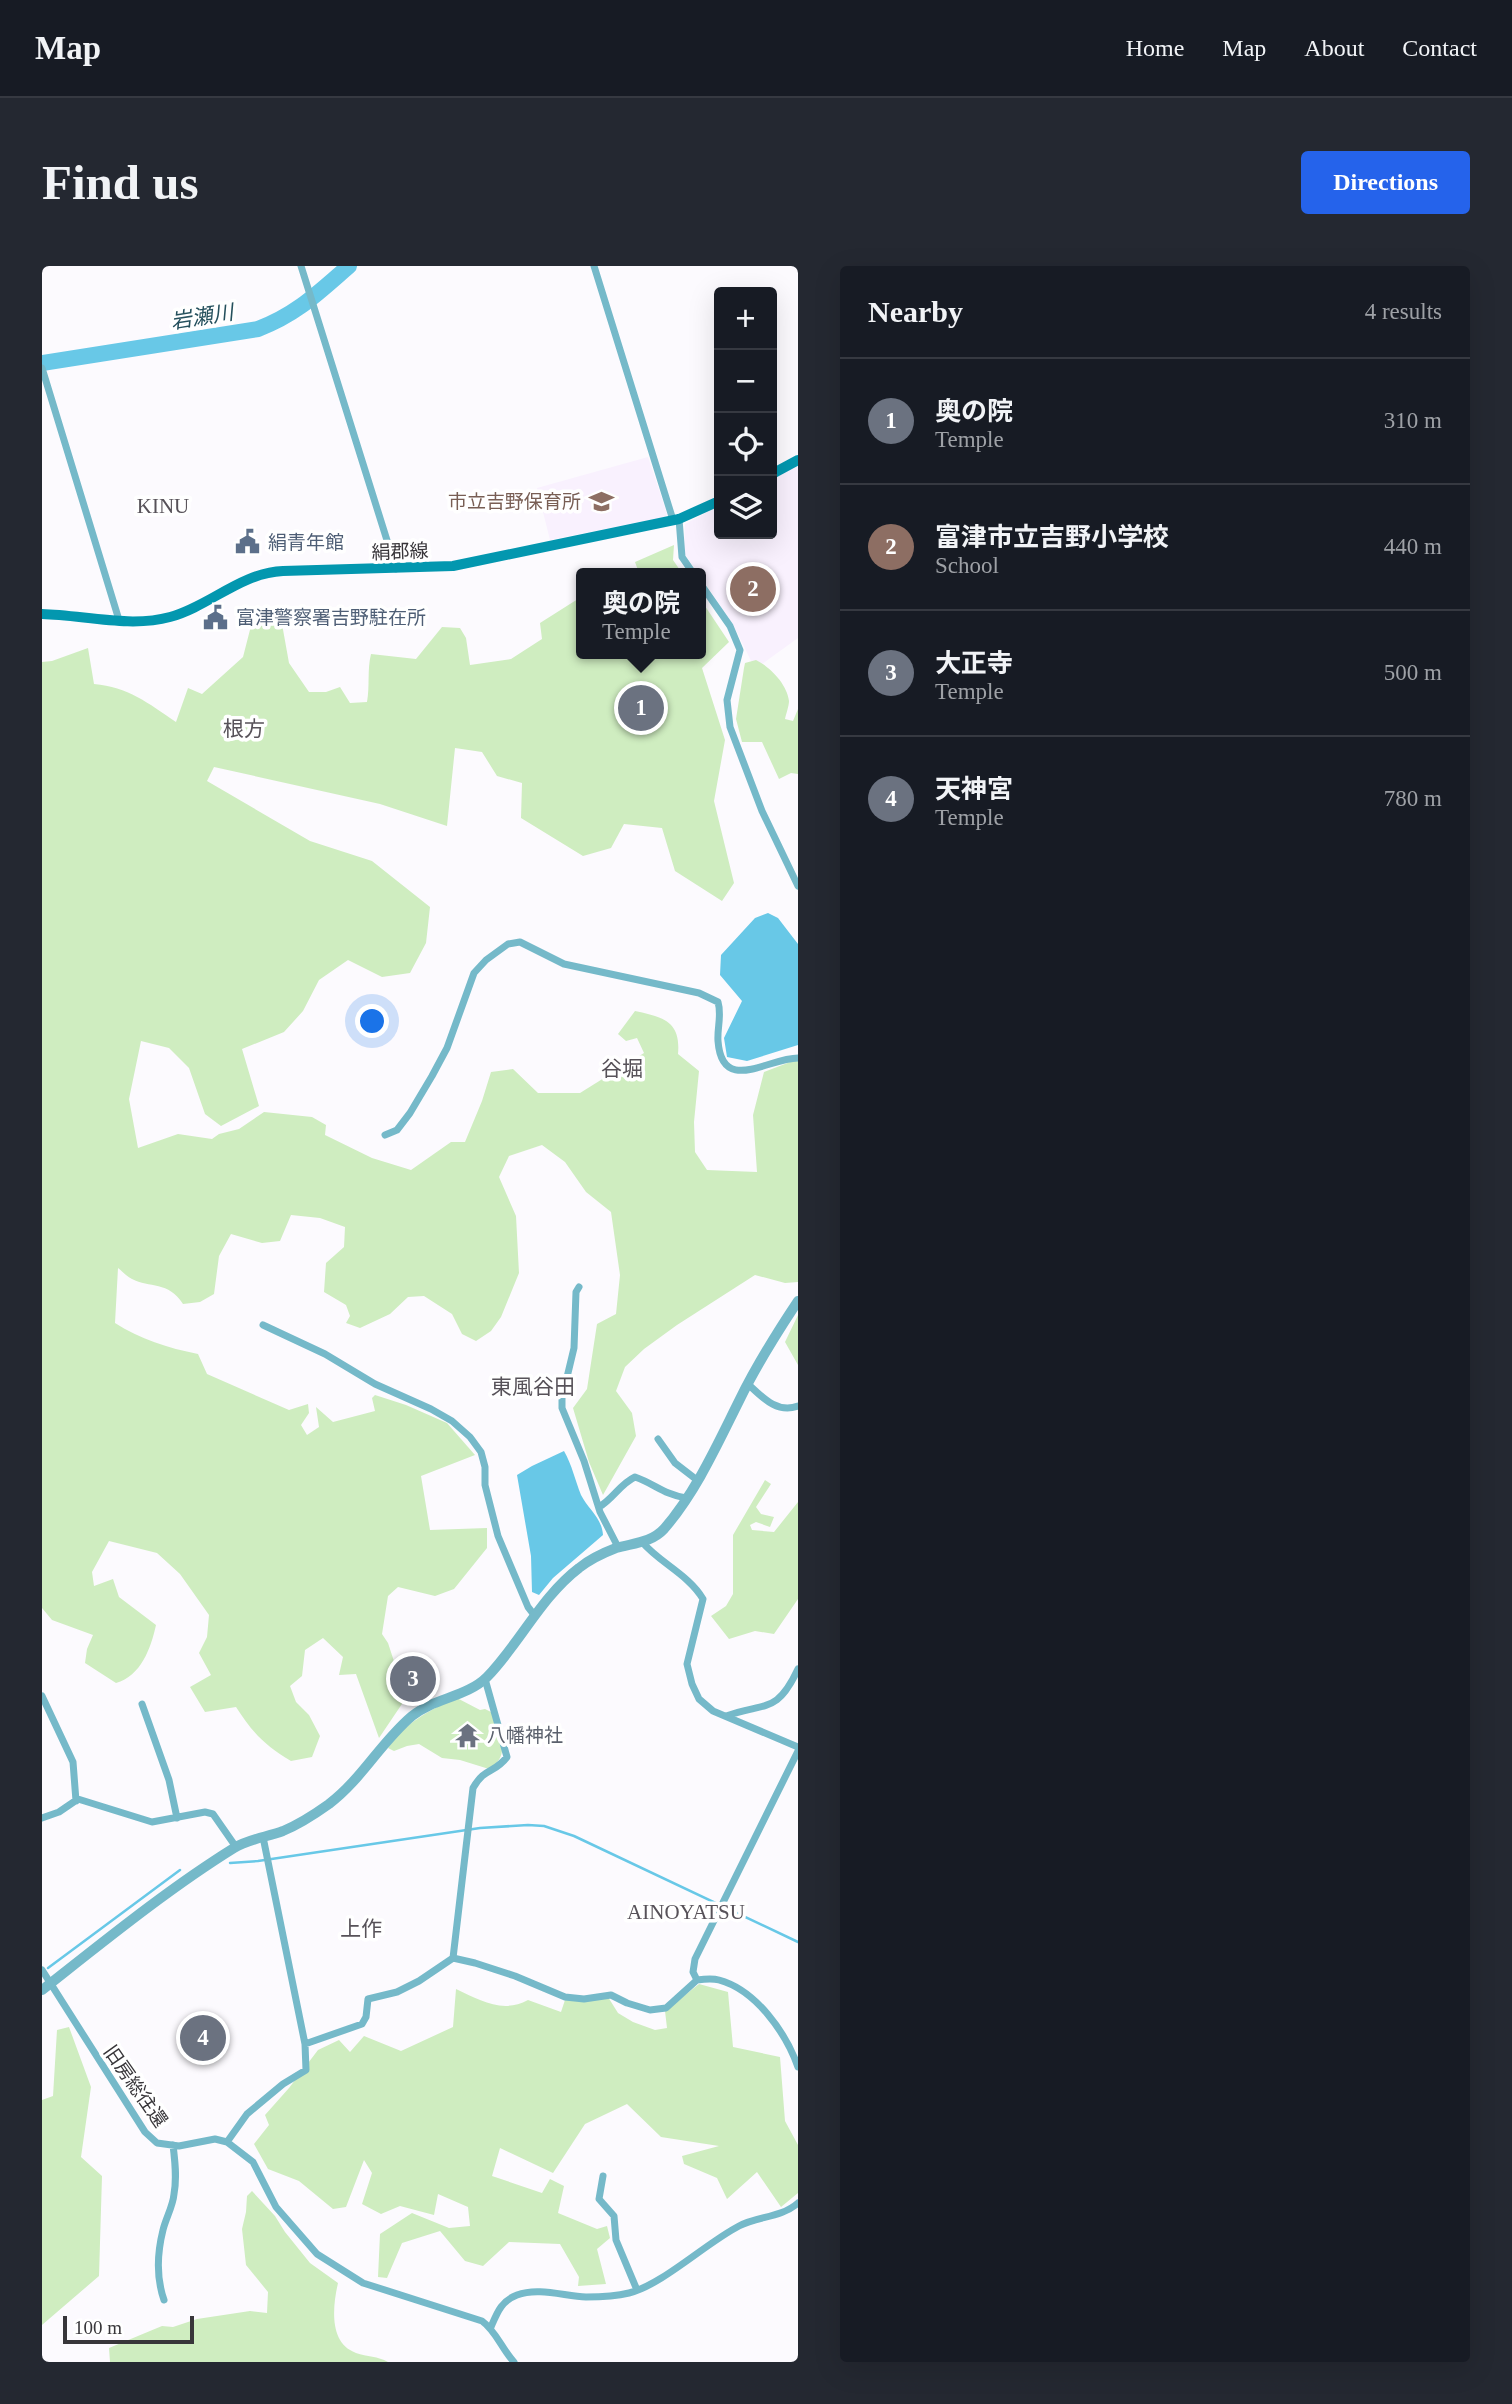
<!DOCTYPE html>
<meta charset="utf-8">
<style>
body{margin:0;font-family:"Times New Roman","Noto Sans JP",serif;background:#242831;color:#f1f3f6}
.controls{position:absolute;right:21px;top:21px;display:grid;overflow:hidden;border-radius:7px;box-shadow:0 7px 28px #0002}
.controls button{width:63px;height:63px;display:grid;place-items:center;padding:0;border:0;border-bottom:2px solid #363941;background:#171b24;color:#f1f3f6;font:35px sans-serif}
.scale{position:absolute;left:21px;bottom:18px;width:131px;box-sizing:border-box;padding-left:7px;border:4px solid #38363a;border-top:0;font-size:19px;line-height:24px;white-space:nowrap;color:#38363a;-webkit-text-stroke:5px #fff;paint-order:stroke}
.you{position:absolute;left:331px;top:756px;width:24px;height:24px;margin:-18px;border:5px solid #fff;border-radius:50%;background:#1a73e8;box-shadow:0 0 0 10px #1a73e833}
.badge{display:grid;place-items:center;width:46px;height:46px;border-radius:50%;background:#2563eb;color:#fff;font-size:23px;font-weight:700}
.pin{position:absolute;translate:-50% -50%;border:4px solid #fff;box-shadow:0 2px 7px #0006}
.popup{position:absolute;left:534px;top:302px;width:130px;height:91px;box-sizing:border-box;display:grid;place-content:center;border-radius:7px;background:#171b24;filter:drop-shadow(0 2px 5px #0005);font-size:23px;white-space:nowrap;color:#9ea1a6}
.popup b{font-size:26px;color:#f1f3f6}
.popup::after{content:'';position:absolute;left:50%;top:100%;margin-left:-14px;border:14px solid transparent;border-top-color:#171b24}
.list{margin:0;padding:0;list-style:none}
h2{display:flex;justify-content:space-between;align-items:center;height:91px;margin:0;padding:0 28px;font-size:30px}
h2 small{font-size:23px;font-weight:400;color:#9ea1a6}
.list li{display:grid;grid-template-columns:46px 1fr auto;gap:21px;align-items:center;box-sizing:border-box;height:126px;padding:0 28px;border-top:2px solid #363941}
.list b{display:block;font-size:26px;white-space:nowrap}
.list p{margin:0;font-size:23px;white-space:nowrap;color:#9ea1a6}
.list em{font-size:23px;font-style:normal;color:#9ea1a6}
.icon{flex:none;width:38px;height:38px;fill:none;stroke:currentColor;stroke-width:2;stroke-linecap:round;stroke-linejoin:round}
.map{position:relative;flex:none;width:756px;height:2096px;overflow:hidden;border-radius:7px}
header{display:flex;align-items:center;gap:42px;box-sizing:border-box;height:98px;padding:0 35px;background:#171b24;border-bottom:2px solid #363941}
header strong{font-size:33px}
nav{display:flex;gap:38px;margin-inline-start:auto;font-size:24px}
.intro{display:flex;align-items:center;justify-content:space-between;box-sizing:border-box;height:168px;padding:0 42px}
h1{margin:0;font-size:49px}
.button{padding:18px 32px;border-radius:7px;background:#2563eb;color:#fff;font-size:24px;font-weight:700}
main{display:flex;gap:42px;padding:0 42px}
aside{flex:1;background:#171b24;border-radius:7px;box-shadow:0 7px 28px #0002}
.map>svg:first-child{display:block}
.built{fill:#f9f1fe}
.green{fill:#cfedc0}
.water{fill:#68c8e7}
.lines{fill:none;stroke-linecap:round;stroke-linejoin:round}
.stream{stroke:#68c8e7;stroke-width:2.5}
.river{stroke:#68c8e7;stroke-width:16}
.minor{stroke:#75b9c9;stroke-width:7}
.tertiary{stroke:#75b9c9;stroke-width:10}
.secondary{stroke:#0397af;stroke-width:10}
.labels{text-anchor:middle;stroke-width:7;stroke-linejoin:round;paint-order:stroke}
.education-label{font-size:19px;fill:#785e54;stroke:#fff;text-anchor:end}
.service-label{font-size:19px;fill:#4e5e75;stroke:#fff;text-anchor:start}
.street-label{font-size:19px;fill:#38363a;stroke:#fff}
.worship-label{font-size:19px;fill:#5b616d;stroke:#fff;text-anchor:start}
.water-label{font-size:21px;font-style:italic;fill:#25505d;stroke:#fff}
.neighbourhood-label{font-size:21px;fill:#575259;stroke:#fff}
</style>
<header>
<strong>Map</strong>
<nav><a>Home</a><a>Map</a><a>About</a><a>Contact</a></nav>
</header>
<div class="intro"><h1>Find us</h1><a class="button">Directions</a></div>
<main>
<div class="map">
<svg width="756" height="2096" viewBox="0 0 756 2096">
<rect width="100%" height="100%" fill="#fcfafe"/>
<path class="built" d="M606,191L625,248L623,251L508,274L495,222Z
M756,198V372L713,403L691,358L659,311L658,307H656L642,287L643,258L677,240V268H730V212Z"/>
<path class="green" d="M632,279L631,294L640,307H597L593,296Z
M539,331L540,388H658L659,334L687,376L660,402L683,474L672,535L692,617L680,635L633,605L620,562L582,558L569,582L541,590L479,552L480,517L455,510L440,486L413,482L405,560L338,538L172,501L165,515L268,575L330,595L388,641L384,677L368,707L340,711L306,694L277,714L261,745L242,766L200,783L217,840L179,860L163,848L147,802L127,782L99,775L87,833L96,882L136,868L170,873L177,868L197,863L222,846L270,851L284,859L283,869L330,892L369,904L409,876H423L440,835L449,806L471,803L496,827H538L602,787L595,772L584,775L576,768L593,745C621,751 639,755 636,788L657,805L652,856L653,886L665,904L715,906L711,849L722,806L756,793V1016L743,1017L713,1009L635,1059L602,1083L583,1101L574,1125L590,1147L594,1170L561,1229L547,1196L531,1142L545,1123L555,1058L574,1048L578,1009L569,946L544,926L523,896L500,879L467,890L457,911L474,950L477,1007L459,1051L449,1065L434,1075L420,1068L410,1048L382,1030L366,1031L348,1048L318,1062L304,1057L308,1050L304,1039L282,1026L284,997L302,981L303,961L278,952L249,949L238,975L220,977L189,968L177,990L172,1028L158,1036L141,1038C127,1015 107,1022 90,1013C85,1011 80,1005 76,1002L73,1057C98,1073 126,1082 156,1088L165,1108L247,1144L266,1138L267,1147L259,1159L265,1169L277,1161L274,1141L291,1156L333,1145L330,1132L333,1129L364,1139L405,1157L433,1189L379,1210L388,1264L445,1262V1282L412,1323L393,1330L356,1321L346,1330L340,1368L346,1377L364,1432L337,1472L314,1408L297,1409L301,1391L281,1372L263,1384L260,1410L248,1420L254,1436L267,1449L278,1470L270,1491L249,1495C223,1480 210,1466 194,1441L163,1446L148,1421L169,1409L157,1387L165,1371L167,1349L138,1308L115,1287L67,1275L50,1306L52,1320L71,1313L77,1331L114,1359C109,1382 99,1410 74,1417L43,1397L45,1383L51,1369L10,1354L0,1342V396L10,395L46,382L52,418C86,421 106,437 134,456L146,422L160,428L201,391L210,356L230,346L240,358L247,397L267,426H284L298,421L308,437L325,436C328,420 325,404 329,388L374,393L400,361L418,362L424,372L428,399L469,393L500,373L498,357Z
M714,394C728,401 745,418 747,435C747,440 744,448 743,453L751,455L756,443V508L749,507L737,513L720,476H700L694,453L702,402L703,397Z
M756,1049V1099L743,1076Z
M723,1214L729,1218L714,1241L719,1248L732,1251L728,1261L714,1256L708,1259L710,1264L732,1266L756,1236V1333L732,1368L713,1365L687,1373L669,1350L684,1340L691,1328V1269Z
M415,1432L438,1444L443,1443L451,1447C457,1470 470,1489 447,1503L418,1494L400,1492L377,1478L365,1480L352,1485L346,1482C360,1459 390,1442 415,1432Z
M657,1718L686,1726L691,1781L738,1791L743,1855L756,1879V1927L739,1941L715,1906L685,1933L675,1912L642,1898L640,1890L677,1880L619,1871L585,1838L543,1858L511,1907L458,1882L450,1910L500,1927L508,1913L522,1920L516,1947L555,1963L565,1960L568,1972L555,1983L564,2018L536,2020L537,2011L518,1978L467,1976L441,2000L423,1995L398,1965L360,1977L345,2012L336,2011L338,1968L370,1947L407,1962L428,1960L426,1941L396,1928L392,1949L358,1940L339,1948L320,1938L330,1907L322,1894L304,1941L291,1943L257,1915L226,1903L212,1878L227,1859L223,1849L247,1822L276,1784L297,1774L308,1786L322,1770L359,1785L411,1761L414,1723C438,1734 460,1748 486,1734L519,1746L523,1734L566,1731L576,1747L591,1756L613,1764L625,1762L623,1745Z
M27,1761L49,1821L39,1891L60,1910L57,2010L0,2059V1834L11,1830L15,1764Z
M210,1925L233,1950L243,1966L268,1997L296,2017C291,2039 286,2077 314,2087C325,2091 336,2090 346,2096H68L67,2082L120,2060L131,2061L155,2053L208,2045L225,2047L226,2026L204,1999L200,1963L204,1946L205,1930Z"/>
<path class="water" d="M726,647L736,652L756,678V779L705,795L685,791L682,772L700,735L678,709L679,689L713,652Z
M522,1185C530,1199 533,1214 539,1229C546,1243 560,1252 561,1269L511,1312L497,1329L490,1326L489,1290L475,1209L490,1200Z"/>
<g class="lines">
<path class="stream" d="M188,1597L216,1595L438,1562L486,1559L502,1560L532,1570L756,1676
M6,1702L138,1604"/>
<path class="river" d="M0,97L216,63C255,48 276,27 307,0"/>
<path class="minor" d="M259,0L354,303
M552,0L631,254
M0,102L77,354
M637,253L640,291L651,307
M658,317L688,360L698,384L685,434L688,461L720,545L756,620
M343,869L355,864L368,847L390,810L405,782L432,707L444,694L466,678L478,676L522,698L657,727L676,736C680,749 675,762 676,775C680,829 726,792 756,792
M537,1021L534,1026L532,1082L520,1132V1142L542,1195L558,1246L576,1281
M221,1059L283,1088L333,1118L389,1143L410,1155L428,1171L439,1186L443,1201V1219L456,1270L486,1341L493,1350
M706,1118C720,1131 735,1148 756,1140
M616,1173L633,1197L655,1214
M557,1241C571,1233 578,1218 593,1211C613,1218 621,1228 644,1232
M600,1276C618,1297 647,1309 661,1333L645,1398L650,1418L657,1433L671,1445L756,1481
M0,1430L31,1496L34,1535
M100,1438L127,1514L135,1552
M684,1450C724,1436 735,1448 756,1403
M0,1552L17,1546L36,1533L110,1556L163,1546L171,1548L194,1581
M411,1692L431,1522C443,1501 452,1508 465,1491L443,1413
M0,1704L103,1866L115,1877L137,1880L173,1873L185,1876L211,1896L234,1941L275,1988L321,2017L440,2055C454,2065 460,2083 472,2096
M655,1714L651,1706L653,1693L756,1485
M263,1778L320,1758L324,1751L326,1733L355,1726L377,1715L411,1692L433,1697L473,1710L523,1731L542,1733L569,1729L585,1737L608,1744L624,1742L655,1714C662,1713 670,1712 677,1714C714,1724 744,1767 756,1801
M185,1876L205,1848L241,1818L264,1804L263,1778L221,1571
M561,1910L557,1933L572,1950L574,1974L595,2024
M122,2034C114,2011 115,1988 121,1964C124,1952 131,1940 132,1928C135,1912 133,1895 131,1879
M449,2061C455,2047 459,2035 475,2029C496,2021 522,2030 544,2031C557,2031 575,2030 587,2027C620,2019 664,1977 697,1960C716,1950 739,1952 756,1937"/>
<path class="tertiary" d="M0,1724C61,1676 126,1623 192,1582C207,1573 225,1571 241,1565C258,1558 273,1548 287,1538C320,1513 339,1476 370,1450C392,1432 425,1431 445,1411C478,1377 499,1331 537,1302C548,1293 561,1287 574,1282C591,1277 609,1277 622,1263C654,1226 675,1179 697,1135C714,1100 734,1068 756,1035"/>
<path class="secondary" d="M730,208L756,194
M0,348C41,349 88,362 128,351C168,340 198,307 241,305L411,300L637,253L677,235"/>
</g>
<defs>
<symbol id="school-bare" viewBox="-9 -9 18 18"><path d="M0-5L7-2L0 1L-7-2ZM-4 1L0 2.5L4 1V4Q0 6-4 4Z" fill="#8d6e63" stroke="#fff" stroke-width="2.5" paint-order="stroke"/></symbol>
<symbol id="civic-bare" viewBox="-9 -9 18 18"><path d="M-.6-6.5H3V-4.5H.6V-3L4-1V1h2V6H-6V1h2V-1L-.6-3ZM-1.2 2.5V6h2.4V2.5Z" fill="#5c6f8a" stroke="#fff" stroke-width="2.5" paint-order="stroke"/></symbol>
<symbol id="temple-bare" viewBox="-9 -9 18 18"><path d="M0-6L5-2H3V0L6.5 2.5H4V6H1.5V3h-3V6H-4V2.5H-6.5L-3 0V-2H-5Z" fill="#6b7280" stroke="#fff" stroke-width="2.5" paint-order="stroke"/></symbol>
</defs>
<g fill-rule="evenodd">
<use href="#school-bare" x="542" y="218" width="35" height="35"/>
<use href="#civic-bare" x="188" y="258" width="35" height="35"/>
<use href="#civic-bare" x="156" y="334" width="35" height="35"/>
<use href="#temple-bare" x="408" y="1452" width="35" height="35"/>
</g>
<g class="labels">
<g class="education-label">
<text x="539" y="242">市立吉野保育所</text>
</g>
<g class="service-label">
<text x="226" y="283">絹青年館</text>
<text x="194" y="358">富津警察署吉野駐在所</text>
</g>
<g class="street-label">
<text transform="translate(358 285) rotate(-2)" y="7">絹郡線</text>
<text transform="translate(94 1820) rotate(55)" y="7">旧房総往還</text>
</g>
<g class="worship-label">
<text x="445" y="1476">八幡神社</text>
</g>
<g class="water-label">
<text transform="translate(160 51) rotate(-9)" y="7">岩瀬川</text>
</g>
<g class="neighbourhood-label">
<text x="121" y="247">KINU</text>
<text x="202" y="470">根方</text>
<text x="580" y="810">谷堀</text>
<text x="491" y="1128">東風谷田</text>
<text x="644" y="1653">AINOYATSU</text>
<text x="319" y="1670">上作</text>
</g>
</g>
</svg>
<div class="controls">
<button>+</button>
<button>−</button>
<button><svg class="icon" aria-label="locate" viewBox="0 0 24 24"><circle cx="12" cy="12" r="6"/><path d="M12 2v4M12 18v4M2 12h4M18 12h4"/></svg></button>
<button><svg class="icon" aria-label="layers" viewBox="0 0 24 24"><path d="M12 4l9 5-9 5-9-5zM3 14l9 5 9-5"/></svg></button>
</div>
<div class="scale">100 m</div>
<div class="you"></div>
<div class="pin badge" style="left:599px;top:442px;background:#6b7280">1</div>
<div class="popup"><b>奥の院</b>Temple</div>
<div class="pin badge" style="left:711px;top:323px;background:#8d6e63">2</div>
<div class="pin badge" style="left:371px;top:1413px;background:#6b7280">3</div>
<div class="pin badge" style="left:161px;top:1772px;background:#6b7280">4</div>
</div>
<aside>
<h2>Nearby<small>4 results</small></h2>
<ul class="list">
<li><span class="badge" style="background:#6b7280">1</span><div><b>奥の院</b><p>Temple</p></div><em>310 m</em></li>
<li><span class="badge" style="background:#8d6e63">2</span><div><b>富津市立吉野小学校</b><p>School</p></div><em>440 m</em></li>
<li><span class="badge" style="background:#6b7280">3</span><div><b>大正寺</b><p>Temple</p></div><em>500 m</em></li>
<li><span class="badge" style="background:#6b7280">4</span><div><b>天神宮</b><p>Temple</p></div><em>780 m</em></li>
</ul>
</aside>
</main>
